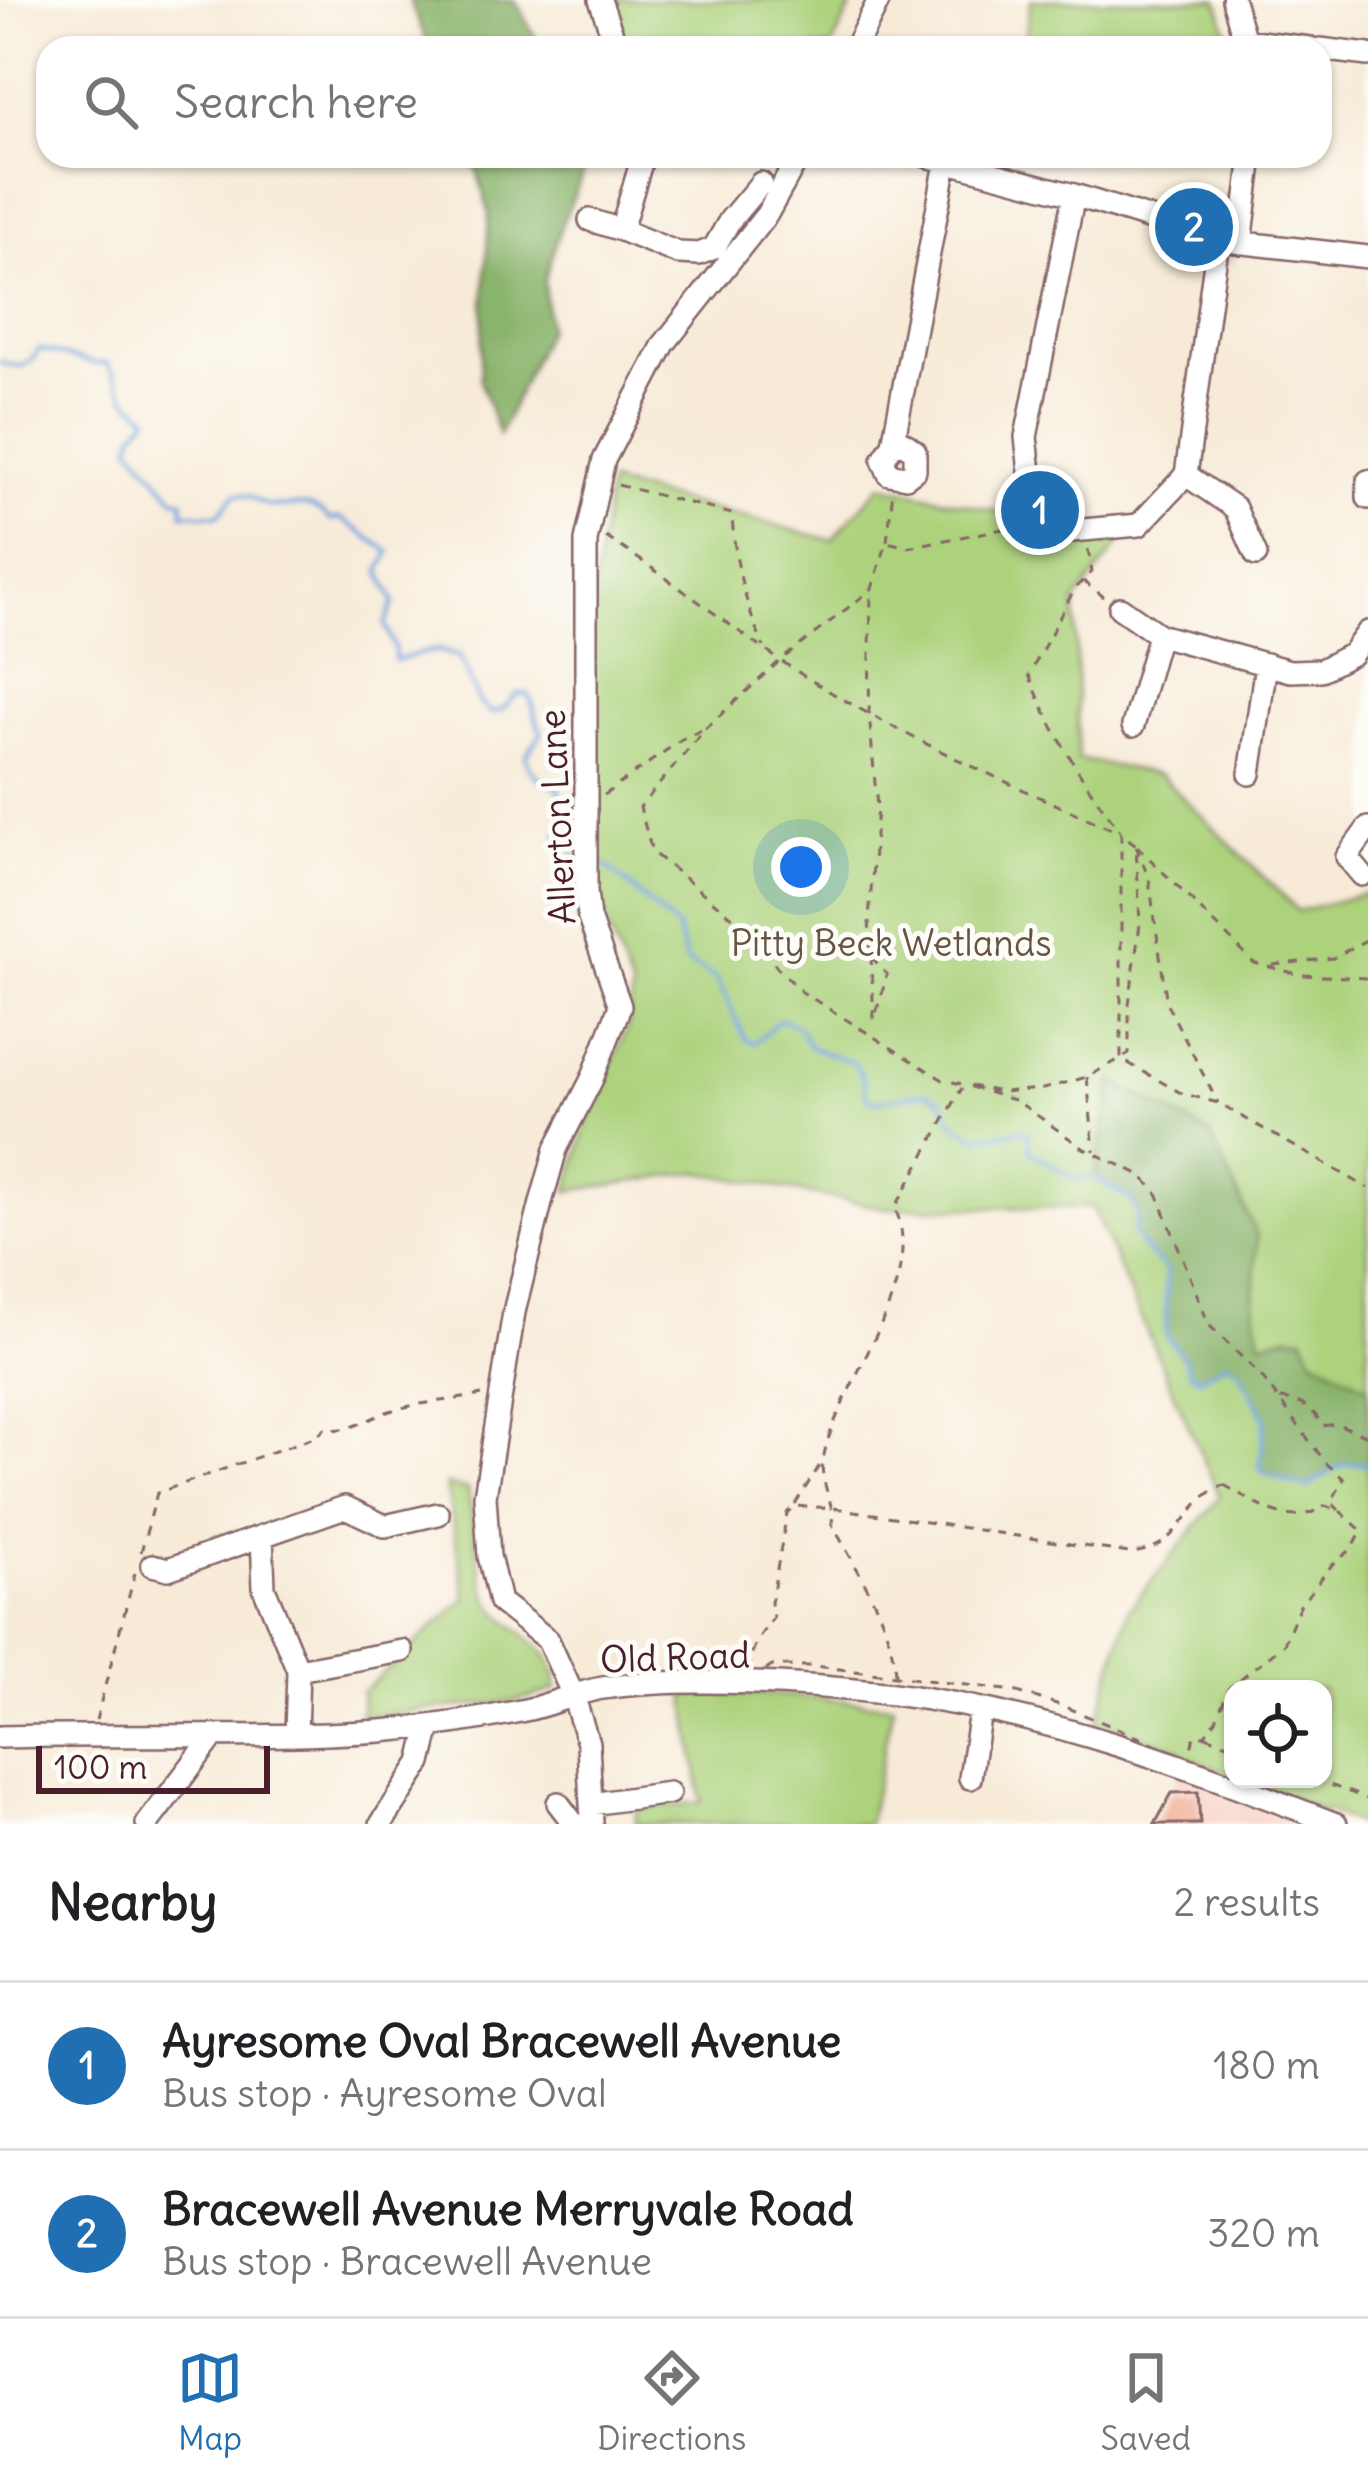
<!DOCTYPE html>
<meta charset="utf-8">
<style>
body{margin:0;font-family:Delius,sans-serif;background:#f6f6f6;color:#202124}
.controls{position:absolute;right:36px;bottom:36px;display:grid;overflow:hidden;border-radius:24px;box-shadow:0 3px 9px #0004}
.controls button{width:108px;height:108px;display:grid;place-items:center;padding:0;border:0;border-bottom:3px solid #e0e0e0;background:#fff;color:#202124;font:60px sans-serif}
.scale{position:absolute;left:36px;bottom:30px;width:234px;box-sizing:border-box;padding-left:12px;border:6px solid #4a1f2b;border-top:0;font-size:33px;line-height:42px;white-space:nowrap;color:#4a1f2b;-webkit-text-stroke:9px #fdfcf7;paint-order:stroke}
.you{position:absolute;left:801px;top:867px;width:42px;height:42px;margin:-30px;border:9px solid #fff;border-radius:50%;background:#1a73e8;box-shadow:0 0 0 18px #1a73e833}
.badge{display:grid;place-items:center;width:78px;height:78px;border-radius:50%;background:#1f6fb2;color:#fff;font-size:39px;font-weight:700}
.pin{position:absolute;translate:-50% -50%;border:6px solid #fff;box-shadow:0 3px 12px #0006}
.list{margin:0;padding:0;list-style:none}
h2{display:flex;justify-content:space-between;align-items:center;height:156px;margin:0;padding:0 48px;font-size:51px}
h2 small{font-size:39px;font-weight:400;color:#757577}
.list li{display:grid;grid-template-columns:78px 1fr auto;gap:36px;align-items:center;box-sizing:border-box;height:168px;padding:0 48px;border-top:3px solid #e0e0e0}
.list b{display:block;font-size:45px;white-space:nowrap}
.list p{margin:0;font-size:39px;white-space:nowrap;color:#757577}
.list em{font-size:39px;font-style:normal;color:#757577}
.icon{flex:none;width:66px;height:66px;fill:none;stroke:currentColor;stroke-width:2;stroke-linecap:round;stroke-linejoin:round}
.map{position:relative;flex:none;width:1368px;height:1824px;overflow:hidden}
.search{position:absolute;background:#fff;box-shadow:0 3px 9px #0004;left:36px;right:36px;top:36px;height:132px;display:flex;align-items:center;gap:30px;box-sizing:border-box;padding:0 42px;border-radius:36px;color:#757577;font-size:45px}
.sheet{height:492px;background:#fff}
nav{display:flex;justify-content:space-around;align-items:center;box-sizing:border-box;height:168px;border-top:3px solid #e0e0e0;background:#fff;font-size:33px;color:#757577}
nav a{display:grid;justify-items:center;gap:6px}
nav .on{color:#1f6fb2}
.map>svg:first-child{display:block}
.built{fill:#f7d1c6}
.green{fill:#acd27c;stroke:#7b7854;stroke-width:3}
.forest{fill:#89b46c;stroke:#6a6a4c;stroke-width:3}
.lines{fill:none;stroke-linecap:round;stroke-linejoin:round}
.stream{stroke:#70a1da;stroke-width:4.5}
.building{fill:#f0ae95}
.minor-casing{stroke:#876668;stroke-width:26}
.path{stroke:#876668;stroke-width:3;stroke-dasharray:9 9;stroke-linecap:butt}
.minor{stroke:#fff;stroke-width:21}
.labels{text-anchor:middle;stroke-width:10;stroke-linejoin:round;paint-order:stroke}
.street-label{font-size:36px;fill:#4a1f2b;stroke:#fdfcf7}
.park-label{font-size:36px;fill:#675543;stroke:#fdfcf7}
</style>
<div class="map">
<svg width="1368" height="1824" viewBox="0 0 1368 1824">
<rect width="100%" height="100%" fill="#fdfcf7"/>
<filter id="ink" filterUnits="userSpaceOnUse"><feTurbulence type="fractalNoise" baseFrequency=".00833" numOctaves="2"/><feDisplacementMap in="SourceGraphic" scale="24" xChannelSelector="R" yChannelSelector="G"/><feConvolveMatrix kernelMatrix="1 2 1 2 8 2 1 2 1" color-interpolation-filters="sRGB"/></filter>
<filter id="wash" filterUnits="userSpaceOnUse"><feTurbulence type="fractalNoise" baseFrequency=".004" numOctaves="4" result="noise"/><feDisplacementMap in="SourceGraphic" scale="48" xChannelSelector="R" yChannelSelector="G"/><feGaussianBlur stdDeviation="2.7" result="paint"/><feColorMatrix in="noise" values="0 0 0 0 0 0 0 0 0 0 0 0 0 0 0 0 0 1.4 0 .05"/><feComposite in="paint" operator="in"/></filter>
<g filter="url(#wash)">
<rect width="100%" height="100%" fill="#f7ebd8"/>
<path class="built" d="M1181,1773L1304,1824H1151Z"/>
<path class="green" d="M606,0H855L831,48H628L616,32Z
M1031,0H1218L1232,48H1023Z
M609,483L832,540L881,485L1123,539L1075,602L1078,759L1160,775L1298,911L1368,893V1824H1358L1242,1779H1323V1689H1233V1775L1178,1753L1180,1749L1097,1723L1129,1609L1220,1497L1092,1207L885,1208L698,1172L568,1191L586,1126L628,1026L632,990L596,895L598,793L590,614Z
M446,1485L468,1490C473,1516 478,1582 491,1602C510,1634 562,1645 555,1690L516,1701L361,1716L362,1692L466,1598Z
M685,1694H768L893,1705L868,1824H636V1809L702,1802Z"/>
<path class="forest" d="M409,0H515L541,48H430Z
M473,156H587L585,169L561,226L544,281L548,327L499,435L480,380L489,213Z
M1113,1081L1210,1134L1257,1236L1254,1304L1261,1342L1288,1335L1303,1336L1313,1357L1368,1387V1465C1339,1457 1330,1475 1306,1488L1264,1473L1260,1466L1265,1419L1238,1368L1226,1362L1200,1378L1190,1373L1185,1359L1166,1336V1271L1141,1246L1134,1231L1138,1215L1132,1201L1095,1177Z"/>
<g class="lines">
<path class="stream" d="M0,362L19,367L31,361L39,349L96,364L107,363L127,399L149,417L136,431L131,446L174,498L183,500V513L218,515L235,495C252,492 258,505 273,506C301,509 305,496 330,520L340,518L390,552L380,571L394,602L385,624L395,650V660L437,650L460,657L479,702L491,713L502,710L517,694H528C535,706 534,719 542,733L526,755C529,776 543,781 560,789L559,841L577,854
M593,861L609,868L677,928L686,961L717,979L745,1039L754,1043L781,1019L799,1027L810,1047L852,1062L861,1073L867,1097L874,1101L928,1092L942,1100L954,1123L977,1137L1022,1130L1029,1135L1030,1151L1075,1179L1095,1177L1132,1201L1138,1215L1134,1231L1141,1246L1166,1271V1336L1185,1359L1190,1373L1200,1378L1226,1362L1238,1368L1265,1418L1260,1466L1264,1473L1306,1488C1330,1475 1339,1457 1368,1465"/>
</g>
<g id="blocks">
<path class="building" d="M1198,1792L1200,1824H1155L1172,1793Z"/>
</g>
</g>
<g filter="url(#ink)">
<use href="#blocks" fill-opacity="0" stroke="#876668" stroke-width="3"/>
<g class="lines">
<defs>
<path id="minor" d="M600,0L617,48
M1233,0L1247,48
M1245,40L1310,48
M855,48L879,0
M1320,49L1368,55
M643,156L621,230L678,253L699,254L714,248L730,220L761,183
M926,156L1074,195L1218,240L1368,257
M1074,195L1026,437L1032,489L1072,531L1139,525L1186,475L1218,240
M590,220L621,230
M1241,243L1252,156
M893,444L904,443L915,451V470L906,477L889,474L883,460L893,444L946,163
M1186,475L1235,508L1256,555
M1368,481V498
M1120,608L1159,635L1290,671L1321,670L1352,654L1368,632
M1133,726L1159,635
M1250,774L1266,664
M1362,875L1347,857L1368,828
M262,1536L264,1588L298,1670L296,1735
M152,1565L168,1569L345,1507L385,1526L438,1514
M298,1670L402,1651
M0,1737C127,1733 254,1740 381,1731C429,1727 478,1720 525,1710C551,1705 576,1692 603,1688C689,1676 806,1684 893,1694C1047,1713 1193,1769 1336,1824
M970,1778L980,1711
M558,1803L574,1824
M591,1804L669,1793
M147,1824L213,1737
M381,1824L421,1763L430,1726
M592,1824L588,1743L573,1695L548,1640L500,1602L489,1556L485,1496L514,1312L542,1199L556,1149L592,1079L620,1006L589,918L586,892V541L604,460L664,344L767,214L799,156"/>
</defs>
<use href="#minor" class="minor-casing"/>
<path class="path" d="M618,485L732,514C734,560 745,605 764,647
M1040,522L908,547L887,542L872,589L781,660L707,727L640,807L652,852L760,939L776,966L802,992L943,1080L1000,1092L1043,1089L1087,1077L1129,1054V1004L1140,924L1136,845L1121,833V1059L1181,1093L1218,1103L1368,1188
M606,537C665,575 720,619 778,659C884,730 1005,782 1121,833
M887,541L893,491
M1088,549L1092,572L1075,588L1029,675C1052,732 1083,782 1120,831
M1083,581L1104,597
M604,795L682,739L706,728
M1136,846L1149,879L1167,1004L1218,1103
M1137,846L1254,963L1301,975L1368,978
M871,956L874,1020L887,975L871,956L869,920L877,807L869,712L871,590
M1273,965L1333,958L1368,939
M1087,1077L1094,1151
M971,1087L1017,1101L1083,1148L1141,1175L1157,1193L1209,1325L1261,1376L1326,1463L1344,1479L1331,1502L1339,1510
M1280,1399C1300,1401 1314,1408 1322,1426L1337,1424L1368,1436
M1224,1485C1259,1504 1286,1530 1325,1506L1340,1511L1362,1531L1353,1548L1331,1566L1299,1607L1284,1644L1229,1688L1216,1720L1204,1736H1194L1189,1758L1060,1705L1014,1691L815,1666H772L751,1680C746,1654 758,1638 773,1618L771,1603L787,1513L794,1506L834,1508L1129,1553C1184,1550 1182,1501 1224,1485Z
M795,1504L822,1462
M141,1552L157,1493L317,1436L325,1428C351,1435 373,1414 397,1409C424,1402 454,1400 482,1395
M895,1675C893,1622 856,1569 832,1524C835,1501 819,1483 823,1460C836,1385 928,1285 895,1208L962,1088
M96,1720L135,1573
M1206,1736L1233,1746
M1314,1779L1368,1799"/>
<use href="#minor" class="minor"/>
</g>
</g>
<g class="labels">
<g class="street-label">
<text transform="translate(557 817) rotate(-93)" y="13">Allerton Lane</text>
<text transform="translate(675 1657) rotate(-2)" y="13">Old Road</text>
</g>
<g class="park-label">
<text x="891" y="956">Pitty Beck Wetlands</text>
</g>
</g>
</svg>
<div class="controls">
<button><svg class="icon" aria-label="locate" viewBox="0 0 24 24"><circle cx="12" cy="12" r="6"/><path d="M12 2v4M12 18v4M2 12h4M18 12h4"/></svg></button>
</div>
<div class="scale">100 m</div>
<div class="you"></div>
<div class="pin badge" style="left:1040px;top:510px">1</div>
<div class="pin badge" style="left:1194px;top:227px">2</div>
<div class="search"><svg class="icon" aria-label="search" viewBox="0 0 24 24"><circle cx="10" cy="10" r="6"/><path d="M15 15l6 6"/></svg>Search here</div>
</div>
<section class="sheet">
<h2>Nearby<small>2 results</small></h2>
<ul class="list">
<li><span class="badge">1</span><div><b>Ayresome Oval Bracewell Avenue</b><p>Bus stop · Ayresome Oval</p></div><em>180 m</em></li>
<li><span class="badge">2</span><div><b>Bracewell Avenue Merryvale Road</b><p>Bus stop · Bracewell Avenue</p></div><em>320 m</em></li>
</ul>
</section>
<nav>
<a class="on"><svg class="icon" aria-label="map" viewBox="0 0 24 24"><path d="M3 6l6-2 6 2 6-2v14l-6 2-6-2-6 2zM9 4v14M15 6v14"/></svg>Map</a>
<a><svg class="icon" aria-label="directions" viewBox="0 0 24 24"><path d="M12 3l9 9-9 9-9-9zM9 14v-3h6M13 9l2 2-2 2"/></svg>Directions</a>
<a><svg class="icon" aria-label="saved" viewBox="0 0 24 24"><path d="M7 4h10v16l-5-4-5 4z"/></svg>Saved</a>
</nav>
